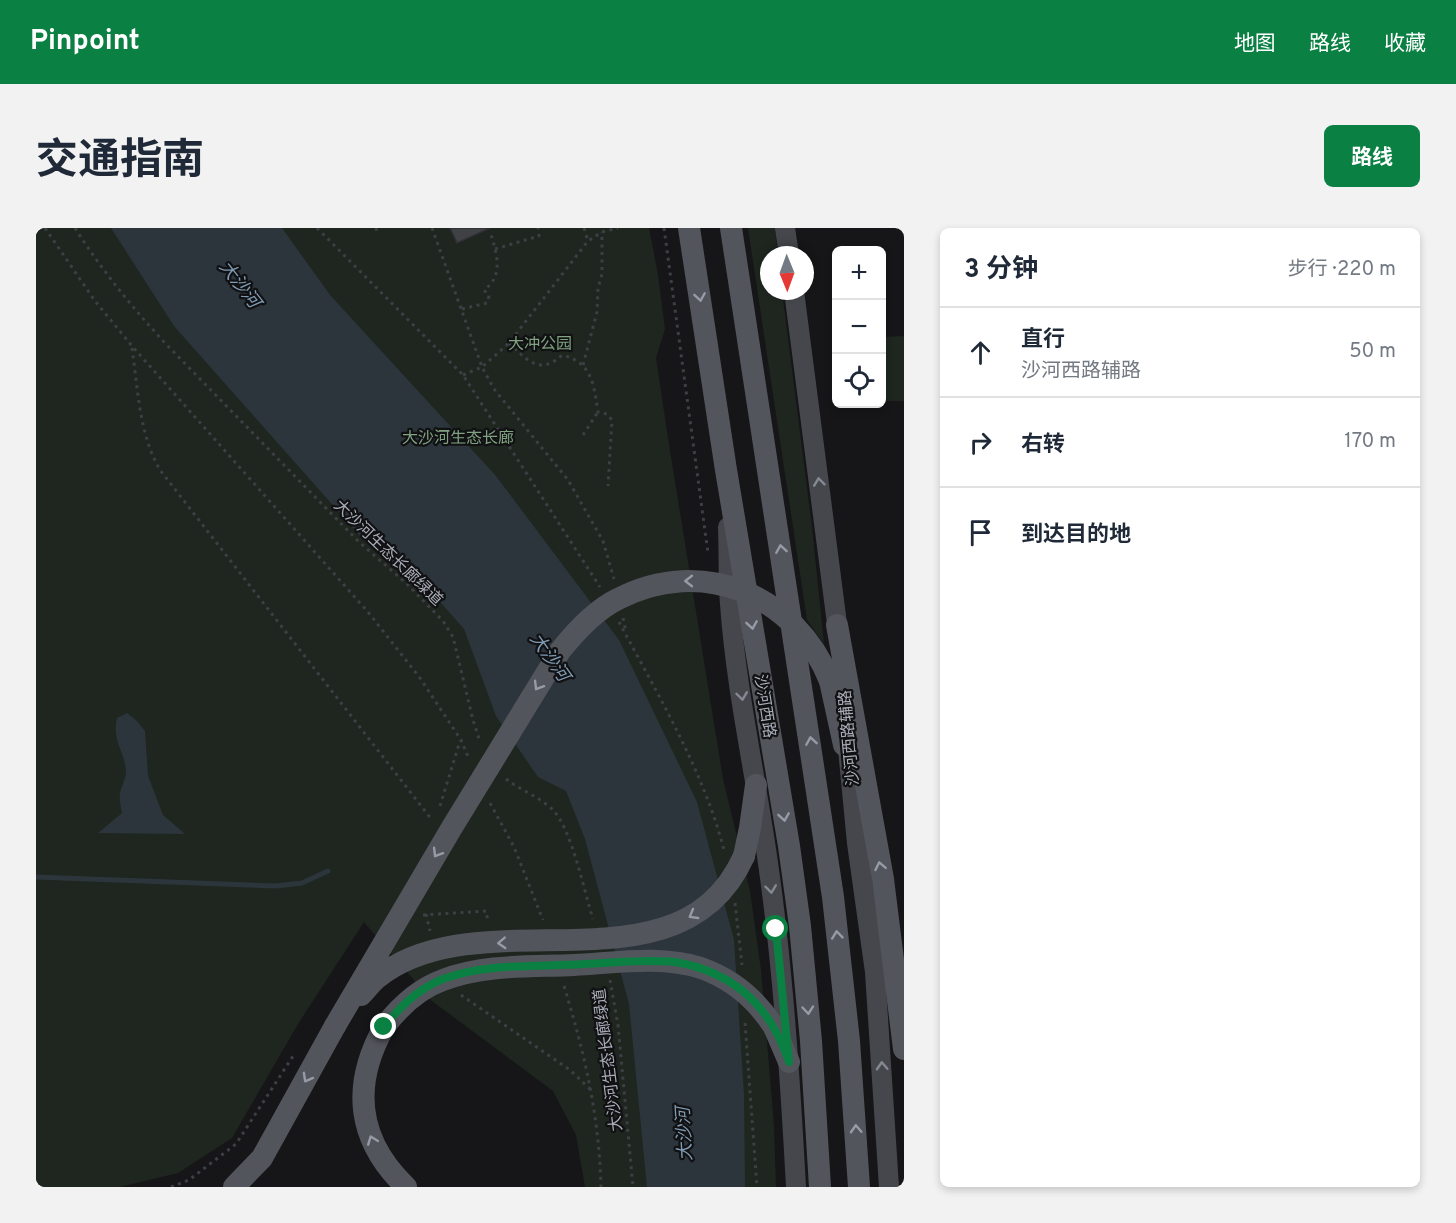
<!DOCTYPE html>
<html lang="zh">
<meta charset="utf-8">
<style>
body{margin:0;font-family:Overpass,"Noto Sans SC",sans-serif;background:#f2f2f3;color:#1f2937}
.controls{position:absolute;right:18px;top:18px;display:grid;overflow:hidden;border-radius:9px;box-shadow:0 3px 9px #0003}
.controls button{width:54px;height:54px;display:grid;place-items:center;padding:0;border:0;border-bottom:2px solid #e0e1e3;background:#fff;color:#1f2937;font:30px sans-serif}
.compass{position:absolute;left:724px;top:18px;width:54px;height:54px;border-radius:50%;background:#fff;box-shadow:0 3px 9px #0003;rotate:179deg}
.stop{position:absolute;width:18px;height:18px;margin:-14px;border:4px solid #0b8043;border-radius:50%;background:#fff}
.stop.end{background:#0b8043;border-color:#fff;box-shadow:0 2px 6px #0008}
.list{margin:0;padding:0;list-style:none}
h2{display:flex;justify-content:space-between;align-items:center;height:78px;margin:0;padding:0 24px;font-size:26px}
h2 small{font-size:20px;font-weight:400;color:#747a83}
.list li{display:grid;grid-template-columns:39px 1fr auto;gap:18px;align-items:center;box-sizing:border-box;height:90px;padding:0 24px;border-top:2px solid #e0e1e3}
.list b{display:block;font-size:22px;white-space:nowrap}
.list p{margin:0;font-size:20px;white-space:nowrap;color:#747a83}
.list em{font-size:20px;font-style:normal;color:#747a83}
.icon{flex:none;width:33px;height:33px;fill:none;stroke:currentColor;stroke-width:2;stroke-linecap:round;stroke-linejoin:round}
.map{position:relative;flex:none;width:868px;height:959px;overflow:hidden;border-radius:9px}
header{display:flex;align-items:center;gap:36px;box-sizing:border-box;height:84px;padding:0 30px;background:#0b8043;color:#fff}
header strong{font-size:28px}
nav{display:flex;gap:33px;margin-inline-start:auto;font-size:21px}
.intro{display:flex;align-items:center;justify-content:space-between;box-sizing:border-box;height:144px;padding:0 36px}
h1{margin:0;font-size:42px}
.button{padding:15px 27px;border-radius:9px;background:#0b8043;color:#fff;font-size:21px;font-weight:700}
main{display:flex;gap:36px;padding:0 36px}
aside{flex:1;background:#fff;border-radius:9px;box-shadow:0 3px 9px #0003}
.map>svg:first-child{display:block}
.green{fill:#1e261f}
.water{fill:#2c353c}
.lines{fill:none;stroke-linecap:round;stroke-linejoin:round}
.stream{stroke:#2c353c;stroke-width:5}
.building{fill:#404145;stroke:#303034;stroke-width:1.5}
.path{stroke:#3d3f44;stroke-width:3;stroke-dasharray:3 4.5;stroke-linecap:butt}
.secondary{stroke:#45474d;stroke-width:20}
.primary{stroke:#53555c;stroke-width:22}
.primary-bridge{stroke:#53555c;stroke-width:22}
.oneway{stroke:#979ba6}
.oneway2{stroke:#858993}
.route{stroke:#0b8043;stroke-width:8}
.labels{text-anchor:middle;stroke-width:4.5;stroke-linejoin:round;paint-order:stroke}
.park-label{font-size:16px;fill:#7fa381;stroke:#111113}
.street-label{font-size:16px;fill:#a8adb8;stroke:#111113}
.water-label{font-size:18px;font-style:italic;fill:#7f9bb3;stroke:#111113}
</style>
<header>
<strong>Pinpoint</strong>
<nav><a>地图</a><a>路线</a><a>收藏</a></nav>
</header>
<div class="intro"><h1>交通指南</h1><a class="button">路线</a></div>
<main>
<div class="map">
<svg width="868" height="959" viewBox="0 0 868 959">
<rect width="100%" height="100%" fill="#161618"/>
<path class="green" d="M0,0H613L622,47L629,101L620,130L632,210L687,551L714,663L725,742L738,898L740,959H549L540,907L517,863L396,773L328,694L262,796L196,910L142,945L84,959H0Z
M712,0H739L742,27H733V63H746L776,299L788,416L771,392Z
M868,108V173H846V109Z"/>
<path class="water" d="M75,0H246L294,67L460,248L583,412L661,574L698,712L708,867L709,959H611L593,776L549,611L530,563L502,549L460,488L428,401L398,367L326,310L138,98Z
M91,485L101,493L109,503L112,548L127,587L149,606L62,605L86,585C85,579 83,571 84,565C86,556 90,552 90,542C88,522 76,514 81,490Z"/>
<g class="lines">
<path class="stream" d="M0,649L240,658L266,655L292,643"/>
</g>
<path class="building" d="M414,0H454L421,15Z"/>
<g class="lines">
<path class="path" d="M9,0L59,73L96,118L332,384L384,450L425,512L433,531
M39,0C65,41 95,78 128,114L323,314L371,356L407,393L417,409L437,492L444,514
M281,0L427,147L564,359
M396,0L446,139L458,161L532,252L567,313L578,351
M548,0L552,13
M628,0L672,325
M339,2L343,0
M459,21L503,8L502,0
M426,81L451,75L453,68L448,62C469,47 460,24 454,3
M473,115C491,132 504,148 526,127C556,134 558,157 562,184L571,186L576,192L572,258
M96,120C102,161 103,206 124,242L396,592
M547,137L561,84L562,60L566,46V4
M427,147L446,139L473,115L552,13L566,4L582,0
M547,207L562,184
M587,390L590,404
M583,394C621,465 668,544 688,622
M470,551C484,562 504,569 517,582C536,602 548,663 557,691
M454,575L478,619L507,692
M404,578L424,513
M699,675L706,737
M390,686L394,703
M387,687L450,683L452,694
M574,752L582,797L597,959
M528,758C549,827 563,887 565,959
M425,767L534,842L555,862
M709,795L721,959
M135,959L153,952L200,916L259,825"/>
<path class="secondary" d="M749,0L753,27
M758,63L803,411
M692,299C693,325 692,351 694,376C700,461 719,544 731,628C747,738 754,849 760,959
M810,500L821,615L839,744L853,959"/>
<path class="primary" d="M653,0L690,242L753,618L764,698L775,813L784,959
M695,0L797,669L813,813L823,959
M801,397L847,651L868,821
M794,453L808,517
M708,628L714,600L720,557
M348,799C315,858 321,912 370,959
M738,799L753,834
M198,959L226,930L299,798"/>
<path class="primary-bridge" d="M325,767C330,762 335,755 341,750C445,666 643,773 708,628
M299,798L415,601L524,423C540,403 559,382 582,371C666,327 760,367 794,453
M348,799C364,778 382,761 407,752C448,736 495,739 538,737C579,735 625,727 665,740C696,751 720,771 738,799"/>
</g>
<defs><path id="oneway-chevron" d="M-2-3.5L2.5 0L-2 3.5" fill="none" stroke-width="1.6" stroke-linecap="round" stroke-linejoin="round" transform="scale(1.5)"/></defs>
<g class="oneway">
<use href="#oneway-chevron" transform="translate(664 69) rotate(81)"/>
<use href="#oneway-chevron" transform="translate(745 321) rotate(-99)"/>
<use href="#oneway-chevron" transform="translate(653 353) rotate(-180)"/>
<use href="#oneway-chevron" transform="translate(716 397) rotate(81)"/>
<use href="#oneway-chevron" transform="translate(502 458) rotate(121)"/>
<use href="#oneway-chevron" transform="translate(775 513) rotate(-99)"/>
<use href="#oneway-chevron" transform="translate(748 589) rotate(81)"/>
<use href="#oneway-chevron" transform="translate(401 625) rotate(121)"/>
<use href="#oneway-chevron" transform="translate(844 638) rotate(-101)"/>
<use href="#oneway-chevron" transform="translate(657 687) rotate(150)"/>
<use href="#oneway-chevron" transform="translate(801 707) rotate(-96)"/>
<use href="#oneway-chevron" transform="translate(466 715) rotate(177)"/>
<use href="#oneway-chevron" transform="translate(772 782) rotate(85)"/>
<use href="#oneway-chevron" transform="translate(271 850) rotate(119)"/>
<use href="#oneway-chevron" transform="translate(820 901) rotate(-93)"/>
<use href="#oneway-chevron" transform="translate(336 912) rotate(-111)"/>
</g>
<g class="oneway2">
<use href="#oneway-chevron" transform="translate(783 254) rotate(-97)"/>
<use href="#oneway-chevron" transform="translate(706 468) rotate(82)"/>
<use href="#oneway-chevron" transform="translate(735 661) rotate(83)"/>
<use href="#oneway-chevron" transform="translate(846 838) rotate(-93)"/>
</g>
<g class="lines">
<path class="route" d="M348,799C364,778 382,761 407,751C451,735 502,739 548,736C578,735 609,731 639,734C653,736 666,740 679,746C717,763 740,795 753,834L740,701"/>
</g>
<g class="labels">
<g class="park-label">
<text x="504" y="121">大冲公园</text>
<text x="422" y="215">大沙河生态长廊</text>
</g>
<g class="street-label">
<text transform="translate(353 324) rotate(44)" y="6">大沙河生态长廊绿道</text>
<text transform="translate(730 478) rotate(81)" y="6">沙河西路</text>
<text transform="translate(812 510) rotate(-95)" y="6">沙河西路辅路</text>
<text transform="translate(571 832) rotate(-97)" y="6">大沙河生态长廊绿道</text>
</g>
<g class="water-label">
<text transform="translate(204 56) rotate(52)" y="6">大沙河</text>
<text transform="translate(514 429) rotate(55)" y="6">大沙河</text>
<text transform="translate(648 906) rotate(-93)" y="6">大沙河</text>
</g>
</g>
</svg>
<div class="controls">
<button>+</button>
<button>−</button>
<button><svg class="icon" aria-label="locate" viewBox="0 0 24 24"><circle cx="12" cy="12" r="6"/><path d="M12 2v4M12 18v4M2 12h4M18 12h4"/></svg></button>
</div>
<svg class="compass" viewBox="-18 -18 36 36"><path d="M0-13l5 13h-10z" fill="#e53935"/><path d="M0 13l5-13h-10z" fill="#747a83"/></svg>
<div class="stop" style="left:740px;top:701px"></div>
<div class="stop end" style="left:348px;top:799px"></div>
</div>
<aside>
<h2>3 分钟<small>步行 · 220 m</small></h2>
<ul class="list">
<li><svg class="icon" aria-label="ahead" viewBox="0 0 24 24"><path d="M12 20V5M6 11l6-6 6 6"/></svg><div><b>直行</b><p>沙河西路辅路</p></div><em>50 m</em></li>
<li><svg class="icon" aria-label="right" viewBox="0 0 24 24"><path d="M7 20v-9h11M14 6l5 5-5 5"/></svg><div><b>右转</b></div><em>170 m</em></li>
<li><svg class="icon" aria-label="arrive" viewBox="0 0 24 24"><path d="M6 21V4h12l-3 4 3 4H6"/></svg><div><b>到达目的地</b></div></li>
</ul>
</aside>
</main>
